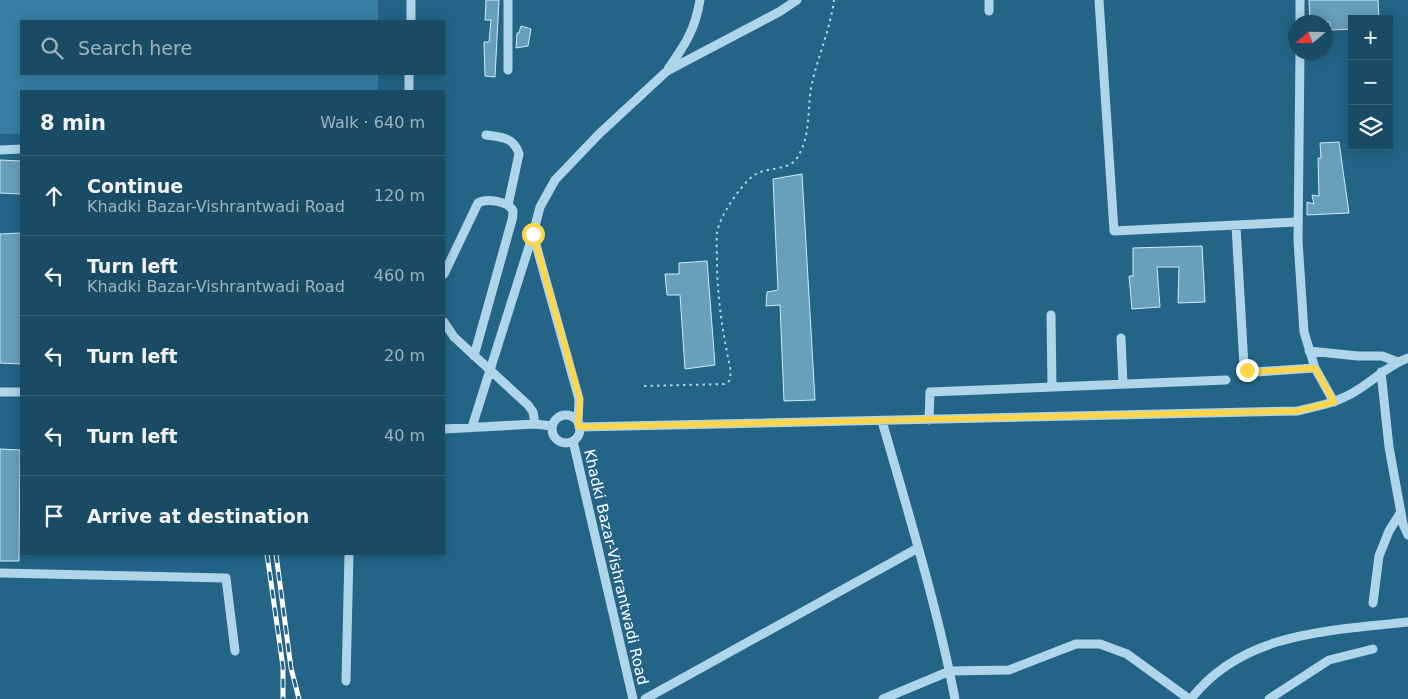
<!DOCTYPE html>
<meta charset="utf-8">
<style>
body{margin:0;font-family:"DejaVu Sans",sans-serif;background:#27556e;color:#f1f3f6}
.controls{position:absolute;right:15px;top:15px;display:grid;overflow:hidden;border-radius:0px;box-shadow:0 2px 12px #0003}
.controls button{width:45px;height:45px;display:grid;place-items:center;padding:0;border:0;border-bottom:1px solid #386379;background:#1a4b65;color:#f1f3f6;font:25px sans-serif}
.compass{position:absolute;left:1288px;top:15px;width:45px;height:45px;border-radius:50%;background:#1a4b65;box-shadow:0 2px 12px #0003;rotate:250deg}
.stop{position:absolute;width:15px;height:15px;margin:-11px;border:4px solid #ffd54a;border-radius:50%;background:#fff}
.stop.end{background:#ffd54a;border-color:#fff;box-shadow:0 1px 5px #0008}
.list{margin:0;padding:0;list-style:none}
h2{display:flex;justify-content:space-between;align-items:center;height:65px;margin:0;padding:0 20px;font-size:21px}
h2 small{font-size:16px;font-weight:400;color:#9fb3bf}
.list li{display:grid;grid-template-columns:32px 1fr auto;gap:15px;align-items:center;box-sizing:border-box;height:80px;padding:0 20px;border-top:1px solid #386379}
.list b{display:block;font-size:19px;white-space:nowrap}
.list p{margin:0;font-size:16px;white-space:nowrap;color:#9fb3bf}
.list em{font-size:16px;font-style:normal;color:#9fb3bf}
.icon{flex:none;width:28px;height:28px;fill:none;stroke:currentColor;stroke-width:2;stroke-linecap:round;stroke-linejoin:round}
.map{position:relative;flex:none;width:1408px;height:699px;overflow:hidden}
.search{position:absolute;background:#1a4b65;box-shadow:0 2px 12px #0003;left:20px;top:20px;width:425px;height:55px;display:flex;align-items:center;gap:12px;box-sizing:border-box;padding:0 18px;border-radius:0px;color:#9fb3bf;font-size:19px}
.panel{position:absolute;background:#1a4b65;box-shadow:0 2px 12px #0003;left:20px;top:90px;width:425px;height:465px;border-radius:0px}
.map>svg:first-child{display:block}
.green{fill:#377fa4}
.building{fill:#689fbc;stroke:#d2ebf7}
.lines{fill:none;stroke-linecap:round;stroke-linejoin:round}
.path{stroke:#aed5e9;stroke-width:2;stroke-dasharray:2.5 4;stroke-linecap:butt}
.minor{stroke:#aed5e9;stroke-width:9}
.rail-casing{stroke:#fff;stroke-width:5}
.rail{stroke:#236487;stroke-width:3;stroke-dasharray:9;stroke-linecap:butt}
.route{stroke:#ffd54a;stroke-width:6}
.labels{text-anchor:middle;stroke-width:5;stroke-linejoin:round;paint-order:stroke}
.street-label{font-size:15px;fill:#fff;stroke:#236487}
</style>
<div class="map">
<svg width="1408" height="699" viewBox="0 0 1408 699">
<rect width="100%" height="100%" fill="#236487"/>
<path class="green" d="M0,0H378V21H21V74H378V91H21V134H0Z"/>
<path class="building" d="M486,0H499L495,77L485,76L484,42H489L491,20H485Z
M1309,0H1378L1379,19H1352V29L1330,30V22H1310Z
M521,26L531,29L528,46L516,48L517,33H519Z
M1339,142L1349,213L1307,215V202L1314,204L1312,195L1319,196L1318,158H1321L1320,143Z
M0,160L21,161V194L0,193Z
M802,174L815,400L784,401L780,305L766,306L767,292L778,290L773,179Z
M21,233V364L0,363V234Z
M1202,246L1205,302L1178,303L1179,267H1157L1160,307L1132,309L1129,276H1133V248Z
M707,261L715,365L685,369L680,295H667L665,274H679V263Z
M0,449L20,450L19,561H0Z"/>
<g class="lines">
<path class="path" d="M644,386L724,384L729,381L731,372C723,334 717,299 717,259C717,251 716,241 717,233C719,217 740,186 753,176C765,166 788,172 797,158C811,136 807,112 811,88C817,58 830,31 834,0"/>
<path class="minor" d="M989,0V11
M1099,0L1114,231L1298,222
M411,21V0
M1300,22V0
M1300,52L1298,241L1304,332L1315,368L1334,402
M668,69C685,45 695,30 700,0
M508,70V0
M409,91V74
M486,135C501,137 514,137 519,154L508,205
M0,150L21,149
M1236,226L1244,366L1247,370L1255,372L1315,368
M444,274L478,203C486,198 509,201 513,211C513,214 513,217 512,220L474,356
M1051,315L1052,387
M444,322L454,337L528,405L533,412L535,424
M1121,338L1123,384
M1309,351L1358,356H1382L1398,362
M1381,372L1389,447L1403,524L1408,535
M0,392H21
M552 429a14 14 0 1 1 28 0a14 14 0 1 1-28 0Z
M929,420L930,392L1226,380
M882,421C908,512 937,606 955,699
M578,423L579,399L533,234L540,207L555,180L599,134L667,71L779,12L797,0
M472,427L533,234
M579,427L1297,411C1319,406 1340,402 1359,389C1376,378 1389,365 1408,358
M444,429L535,424L552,426
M573,441L633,699
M0,573L226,578L235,651
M1373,603L1379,556L1389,531L1401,512
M346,681L349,554
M645,699L918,548
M883,699L950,671L1009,670L1076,644H1100L1127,654L1189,699
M1191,699C1243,631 1331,631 1408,622
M1269,699L1329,660L1373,649"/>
<defs>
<path id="rail" d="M267,554L283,667V699
M276,554L291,668L299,699"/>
</defs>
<use href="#rail" class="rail-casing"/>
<use href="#rail" class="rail"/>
</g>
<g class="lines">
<path class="route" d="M533,234L580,399L578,423L579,427L1297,411L1334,402L1315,368L1255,372L1247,370"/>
</g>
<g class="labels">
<g class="street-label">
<text transform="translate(616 567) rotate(77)" y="5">Khadki Bazar-Vishrantwadi Road</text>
</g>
</g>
</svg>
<div class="controls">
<button>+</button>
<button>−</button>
<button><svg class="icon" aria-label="layers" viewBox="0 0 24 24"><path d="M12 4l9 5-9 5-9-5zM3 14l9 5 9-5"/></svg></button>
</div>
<svg class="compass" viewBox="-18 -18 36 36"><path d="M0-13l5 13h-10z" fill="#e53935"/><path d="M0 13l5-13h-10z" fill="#9fb3bf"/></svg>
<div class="stop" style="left:533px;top:234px"></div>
<div class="stop end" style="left:1247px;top:370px"></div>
<div class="search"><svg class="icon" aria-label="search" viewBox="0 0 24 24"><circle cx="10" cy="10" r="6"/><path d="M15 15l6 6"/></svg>Search here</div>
<section class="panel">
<h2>8 min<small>Walk · 640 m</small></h2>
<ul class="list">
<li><svg class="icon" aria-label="ahead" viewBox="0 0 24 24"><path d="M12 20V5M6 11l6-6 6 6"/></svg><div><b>Continue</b><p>Khadki Bazar-Vishrantwadi Road</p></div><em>120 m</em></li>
<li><svg class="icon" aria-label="left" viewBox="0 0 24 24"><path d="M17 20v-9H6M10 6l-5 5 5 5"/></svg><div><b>Turn left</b><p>Khadki Bazar-Vishrantwadi Road</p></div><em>460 m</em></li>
<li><svg class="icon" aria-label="left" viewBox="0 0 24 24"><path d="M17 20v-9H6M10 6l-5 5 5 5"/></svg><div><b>Turn left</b></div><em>20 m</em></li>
<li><svg class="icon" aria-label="left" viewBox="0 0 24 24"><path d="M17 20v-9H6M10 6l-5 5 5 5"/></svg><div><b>Turn left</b></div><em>40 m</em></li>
<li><svg class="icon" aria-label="arrive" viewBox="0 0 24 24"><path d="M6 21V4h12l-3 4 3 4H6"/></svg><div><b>Arrive at destination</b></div></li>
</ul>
</section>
</div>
